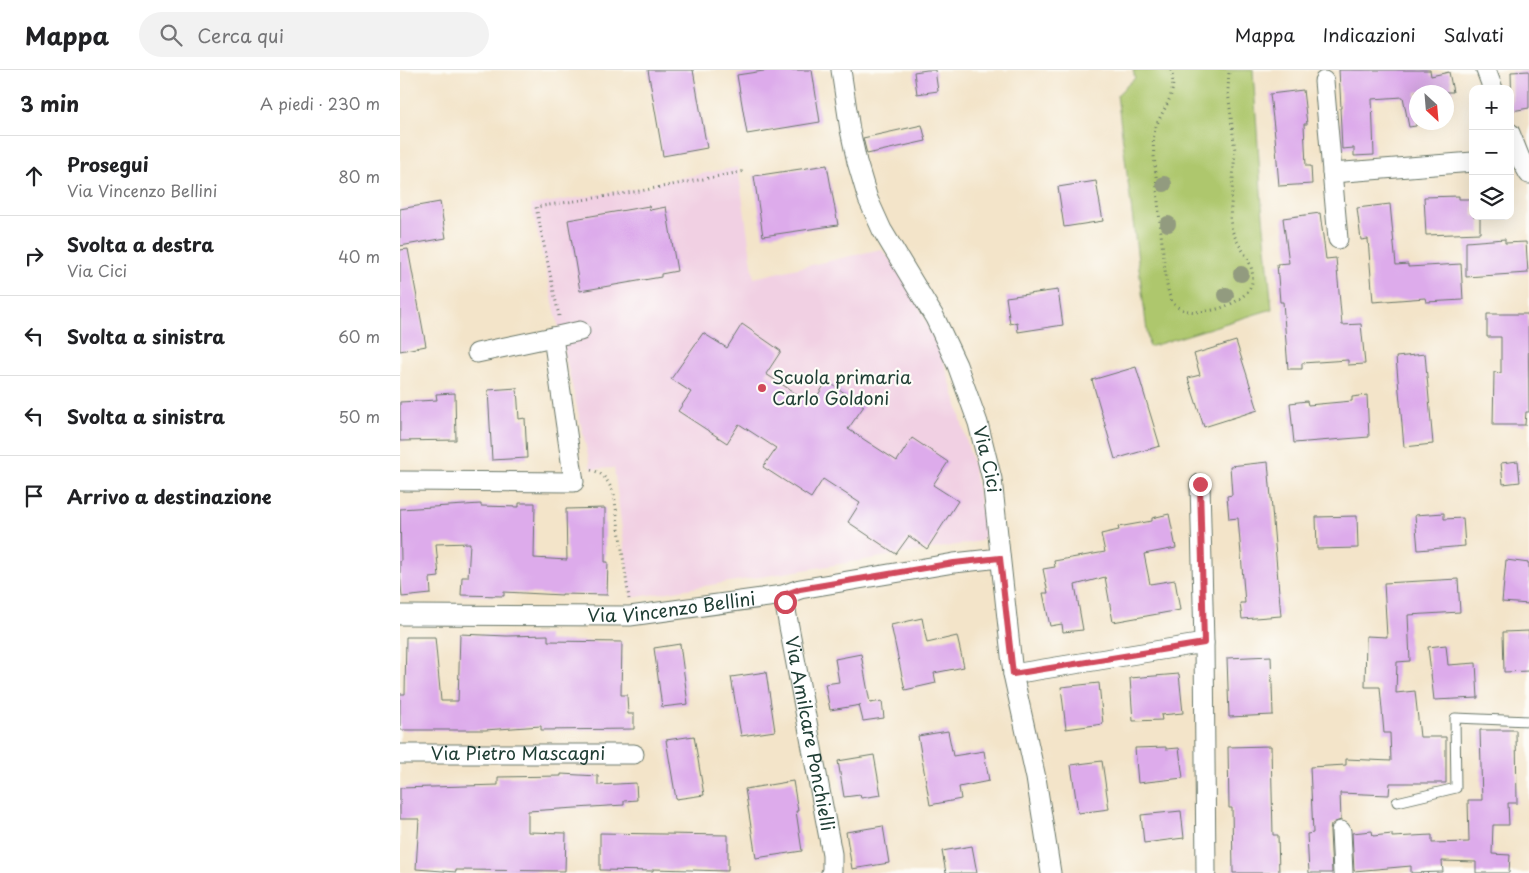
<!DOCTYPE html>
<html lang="it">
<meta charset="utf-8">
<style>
body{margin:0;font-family:"Playpen Sans",sans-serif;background:#f2f2f2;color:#202124}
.controls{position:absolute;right:15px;top:15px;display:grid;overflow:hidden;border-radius:10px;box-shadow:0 5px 20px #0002}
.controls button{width:45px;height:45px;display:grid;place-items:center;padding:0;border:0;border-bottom:1px solid #e0e0e0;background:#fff;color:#202124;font:25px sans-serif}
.compass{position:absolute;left:1009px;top:15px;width:45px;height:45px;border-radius:50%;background:#fff;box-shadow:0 5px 20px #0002;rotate:154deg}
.stop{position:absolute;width:15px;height:15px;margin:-11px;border:4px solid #d1495b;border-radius:50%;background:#fff}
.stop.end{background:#d1495b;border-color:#fff;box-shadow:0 1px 5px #0008}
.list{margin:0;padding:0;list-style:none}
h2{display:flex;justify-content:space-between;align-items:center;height:65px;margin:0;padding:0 20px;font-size:21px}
h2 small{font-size:16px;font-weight:400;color:#757577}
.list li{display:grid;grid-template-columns:32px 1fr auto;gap:15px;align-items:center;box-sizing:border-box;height:80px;padding:0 20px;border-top:1px solid #e0e0e0}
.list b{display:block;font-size:19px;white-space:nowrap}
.list p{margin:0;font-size:16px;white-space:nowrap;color:#757577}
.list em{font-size:16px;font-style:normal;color:#757577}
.icon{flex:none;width:28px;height:28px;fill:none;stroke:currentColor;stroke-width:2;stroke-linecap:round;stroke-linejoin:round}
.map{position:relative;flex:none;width:1129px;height:803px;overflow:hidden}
header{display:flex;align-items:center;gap:30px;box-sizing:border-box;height:70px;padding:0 25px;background:#fff;border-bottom:1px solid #e0e0e0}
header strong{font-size:24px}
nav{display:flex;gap:28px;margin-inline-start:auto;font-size:18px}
.search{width:350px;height:45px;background:#f2f2f2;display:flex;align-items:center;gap:12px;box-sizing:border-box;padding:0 18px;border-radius:28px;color:#757577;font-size:19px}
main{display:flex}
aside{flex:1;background:#fff}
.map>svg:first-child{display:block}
.built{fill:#f1d0e3}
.green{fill:#aec76d;stroke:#668250}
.building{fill:#ddabeb}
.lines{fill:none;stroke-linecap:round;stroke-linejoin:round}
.service-casing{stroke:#697768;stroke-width:11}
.minor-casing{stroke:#697768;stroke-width:21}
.path{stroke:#697768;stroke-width:3;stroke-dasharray:1 4;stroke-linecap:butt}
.service{stroke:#fff;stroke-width:9}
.minor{stroke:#fff;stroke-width:19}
.tree{fill:#929b7f}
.route{stroke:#d1495b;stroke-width:6}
.poi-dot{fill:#d1495b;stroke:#fdfcf7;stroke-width:2}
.labels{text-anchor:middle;stroke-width:4.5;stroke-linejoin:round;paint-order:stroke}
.poi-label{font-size:18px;fill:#1f3d34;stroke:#fdfcf7;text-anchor:start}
.street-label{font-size:18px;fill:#1f3d34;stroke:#fdfcf7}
</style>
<header>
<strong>Mappa</strong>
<div class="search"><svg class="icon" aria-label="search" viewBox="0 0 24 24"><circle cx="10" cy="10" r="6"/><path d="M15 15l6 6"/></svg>Cerca qui</div>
<nav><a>Mappa</a><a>Indicazioni</a><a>Salvati</a></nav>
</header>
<main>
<aside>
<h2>3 min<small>A piedi · 230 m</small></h2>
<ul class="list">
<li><svg class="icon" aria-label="ahead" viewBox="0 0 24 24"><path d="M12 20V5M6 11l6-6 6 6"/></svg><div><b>Prosegui</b><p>Via Vincenzo Bellini</p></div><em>80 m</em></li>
<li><svg class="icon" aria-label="right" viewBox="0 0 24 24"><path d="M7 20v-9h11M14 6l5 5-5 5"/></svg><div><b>Svolta a destra</b><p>Via Cici</p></div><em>40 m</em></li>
<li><svg class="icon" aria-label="left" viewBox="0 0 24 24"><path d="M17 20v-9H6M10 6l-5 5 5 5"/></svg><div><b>Svolta a sinistra</b></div><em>60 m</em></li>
<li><svg class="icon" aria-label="left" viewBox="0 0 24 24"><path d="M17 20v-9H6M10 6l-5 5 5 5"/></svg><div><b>Svolta a sinistra</b></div><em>50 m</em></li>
<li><svg class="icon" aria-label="arrive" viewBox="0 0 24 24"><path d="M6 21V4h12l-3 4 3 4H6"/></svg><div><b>Arrivo a destinazione</b></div></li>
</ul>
</aside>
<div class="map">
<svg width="1129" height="803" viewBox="0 0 1129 803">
<rect width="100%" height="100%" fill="#fdfcf7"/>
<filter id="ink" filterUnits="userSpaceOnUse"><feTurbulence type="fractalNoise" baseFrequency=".02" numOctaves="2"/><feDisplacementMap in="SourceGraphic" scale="10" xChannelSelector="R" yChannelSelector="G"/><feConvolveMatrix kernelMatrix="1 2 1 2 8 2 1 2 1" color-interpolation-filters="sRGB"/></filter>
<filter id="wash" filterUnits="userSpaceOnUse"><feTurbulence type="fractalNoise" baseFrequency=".0096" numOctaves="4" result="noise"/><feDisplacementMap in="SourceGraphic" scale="20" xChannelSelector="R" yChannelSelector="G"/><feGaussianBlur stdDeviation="1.12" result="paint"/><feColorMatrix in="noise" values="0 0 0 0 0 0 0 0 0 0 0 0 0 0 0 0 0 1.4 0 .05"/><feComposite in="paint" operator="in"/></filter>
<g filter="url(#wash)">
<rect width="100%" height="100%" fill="#f3e4c9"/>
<path class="built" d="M338,97L354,208L481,179L505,206L540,280L556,331L573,395L586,464L581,471L231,528L214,398L191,399L131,135L253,116V113Z"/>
<path class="green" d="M733,0H853L862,136L872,239L749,277L717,25L735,8Z"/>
<g id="blocks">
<path class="building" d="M248,0H293L307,78L263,86Z
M370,0H412L420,52L347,64L337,5Z
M527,0H535L538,21L517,24L514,2Z
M939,0H1030L1031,6L1049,2L1053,22H1016V56L1009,57L1003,27L972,29L974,85L954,86V78L942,79L940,38H941Z
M1129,1V38L1112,41L1111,2Z
M903,20L907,54H904L906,96H911L912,114L879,116L875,66L870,24Z
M522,55L526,71L467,84L463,68Z
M427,95L438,155L363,166L354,106Z
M696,111L703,151L664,157L658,117Z
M1059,126V129H1073V146H1080V163L1026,165L1024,127Z
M40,132L46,168L0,176V139Z
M990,134L996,195L1008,194V197L1061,194L1063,230L1026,232L1025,228L973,232L968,169L961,170L957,138Z
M249,136L250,140L266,137L277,201L261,204V207L180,221L168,150Z
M920,143L926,189L936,188L942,255L961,254L965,294L948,295V290L902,293V299H888L883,232H880L877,194L889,193L883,148Z
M1105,169V173L1126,172L1128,203L1066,207V172Z
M8,179L26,276L0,281V180Z
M658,220L663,255L618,262L617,252L610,254L606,227Z
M1087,244H1128L1129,342H1126L1125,355H1093L1094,302L1101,303V267H1087Z
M342,254L381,281L366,304L412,334L427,311L464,336L448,359L497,391L512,368L548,392L533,415L558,431L527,479L509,466L496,484L448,452L460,433L423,409L411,428L363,397L376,378L339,354L327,373L278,341L291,322L271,309L303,263L327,278Z
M836,271L858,340L804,357L788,308L800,305L794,284Z
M1025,284L1033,374L1004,377L996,287Z
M736,297L760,376L715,389L692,310Z
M117,318L119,349L125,348L127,388L92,390L88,320Z
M55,323L56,370L0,371V332L37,330L36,324Z
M967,325L969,367L894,373L890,333L907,331L908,335L952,331V327Z
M1118,391L1120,412L1103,414L1101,393Z
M868,392L881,546L842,549L840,533H845L838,448L829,449L827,426L832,425L830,396Z
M119,433H135L134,488L167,490L166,439L205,438V492H208L207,525L162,524V525L104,522V526L61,525L62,507H68L70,473L36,474L39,507L30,508L31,524L2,527L0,503V491H1L0,439L81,434V436L119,437Z
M1044,443V449L1063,448L1065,476L1018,480L1015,445Z
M769,444L776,478L744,484L750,514L775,510L780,540L713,552L705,507L675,515L683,560L663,562L662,554L650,556L643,523H648L643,499L655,497L654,491L705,482L701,464L719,460L718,457L752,451V448Z
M957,446L958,478L917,479L916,447Z
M1106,490L1129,493V534L1102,532Z
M1058,509L1060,542L1008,545L1010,591L997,592L996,623L1015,621L1020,667H1046V713H990L989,725L940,723L941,750L935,752L931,755L930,761L932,803H909L907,764L913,763L910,697L946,695V689L991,691L990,663H984L980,617H965L966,566L987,567L984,513Z
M522,548L527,573L557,566L564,597L534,603L536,613L505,620L491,555Z
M1129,561V601L1104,602L1103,562Z
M60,564L107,566L148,565V571L222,572L221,625H227L228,644H234V659L141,660V656L85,660H0V624H5L6,567H35L41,631H58Z
M280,574L288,634L262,637L254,578Z
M1046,575L1048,595L1076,593L1078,628L1034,630L1028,577Z
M461,584L470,633L482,631L484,648L463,651L459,635H461L430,640L425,614L439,612L435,589Z
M871,586L873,645L829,647L827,588Z
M366,602L375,661L341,666L331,607Z
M779,604L783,643L761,645L762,650L733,651L730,608Z
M699,613L703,654L666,659L661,617Z
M1080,660H1116L1117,733H1108L1109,755H1093L1092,784L1110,785L1109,803H1076V792L1042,791L1043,802L1011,803V796L954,801L952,763L972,761L973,766L992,764V767L1032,765V773L1069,772L1068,730H1082Z
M548,661L553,686L584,681L589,711L559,717L561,729L530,735L518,666Z
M294,666L304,725L276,729L266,670Z
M871,676L873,765H878L879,803H833L832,738H829L828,677Z
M766,677V679L779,678L783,708L738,713L735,678Z
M474,685L481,725L461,728L460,725L444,727L438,691Z
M702,691L709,739L678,743L671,695Z
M161,704L198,706V715L236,713L237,730L224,731V735L128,741V762L166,763L165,801L56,800V802L16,799L19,749H0V718L98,715V707L161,706Z
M393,711L398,741H396L402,781L356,788L345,719Z
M781,741L784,768L744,773L741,745Z
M483,756L489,793L452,799L446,762Z
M200,763L328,765V801L253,799V801L200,800Z
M572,776L577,803H546L542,781Z"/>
</g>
</g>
<g filter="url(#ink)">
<use href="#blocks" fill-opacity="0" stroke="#697768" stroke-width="1"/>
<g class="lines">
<defs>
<path id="service" d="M997,732L1056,718L1055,648L1129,651"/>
<g id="minor">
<path id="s1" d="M441,0L450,60L457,92L468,129L482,160L535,248L557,295L578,353L592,409L613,604L636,708L651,803"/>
<path d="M1086,0L1093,19"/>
<path d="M924,11L938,169"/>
<path d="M1110,63L1120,88L1129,104"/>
<path d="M932,103L1073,92"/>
<path d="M153,267L180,261"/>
<path d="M0,411L174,412L153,267L77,283"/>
<path d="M800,414L804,573L806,803"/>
<path id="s2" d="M383,525L432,784V801L431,803"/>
<path id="s3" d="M0,545L230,546L383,525L400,519L554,493L600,488"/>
<path d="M613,604L804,573"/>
<path id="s4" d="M0,684H234"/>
<path d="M941,761L943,803"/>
</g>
</defs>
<use href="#service" class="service-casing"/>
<use href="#minor" class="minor-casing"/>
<path class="path" d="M771,0C779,28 759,40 754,64C752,77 755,92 756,105C758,135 761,163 764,192C766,205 766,218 771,229C780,254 847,239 852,212C856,193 838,178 832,160C831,157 831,153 830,149L835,81L828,21L829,0
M159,246L136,137L240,121L346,101
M191,400C205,403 208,412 214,424L229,529"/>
<use href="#service" class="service"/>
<use href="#minor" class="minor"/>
</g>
<g class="tree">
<circle cx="764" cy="114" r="8"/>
<circle cx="768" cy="154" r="8"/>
<circle cx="841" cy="204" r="8"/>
<circle cx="826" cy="225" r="8"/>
</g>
</g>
<g class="lines" filter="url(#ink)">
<path class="route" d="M385,532L383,525L400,519L554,493L600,488L613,604L804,573L800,414"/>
</g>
<circle class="poi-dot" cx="362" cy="318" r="5"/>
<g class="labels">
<g class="poi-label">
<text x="372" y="314">Scuola primaria<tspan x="372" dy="21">Carlo Goldoni</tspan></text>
</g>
<g class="street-label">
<text dy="6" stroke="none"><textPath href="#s1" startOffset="420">Via Cici</textPath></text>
<text dy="6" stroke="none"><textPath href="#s3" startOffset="272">Via Vincenzo Bellini</textPath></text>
<text dy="6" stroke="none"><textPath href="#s2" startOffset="141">Via Amilcare Ponchielli</textPath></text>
<text dy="6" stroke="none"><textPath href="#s4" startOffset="118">Via Pietro Mascagni</textPath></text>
</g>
</g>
</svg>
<div class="controls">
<button>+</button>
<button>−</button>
<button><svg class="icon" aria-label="layers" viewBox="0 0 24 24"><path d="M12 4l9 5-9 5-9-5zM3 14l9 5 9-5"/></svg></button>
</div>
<svg class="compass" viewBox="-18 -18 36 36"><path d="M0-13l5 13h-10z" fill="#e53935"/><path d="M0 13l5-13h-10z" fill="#757577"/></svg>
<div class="stop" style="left:385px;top:532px"></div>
<div class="stop end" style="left:800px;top:414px"></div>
</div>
</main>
